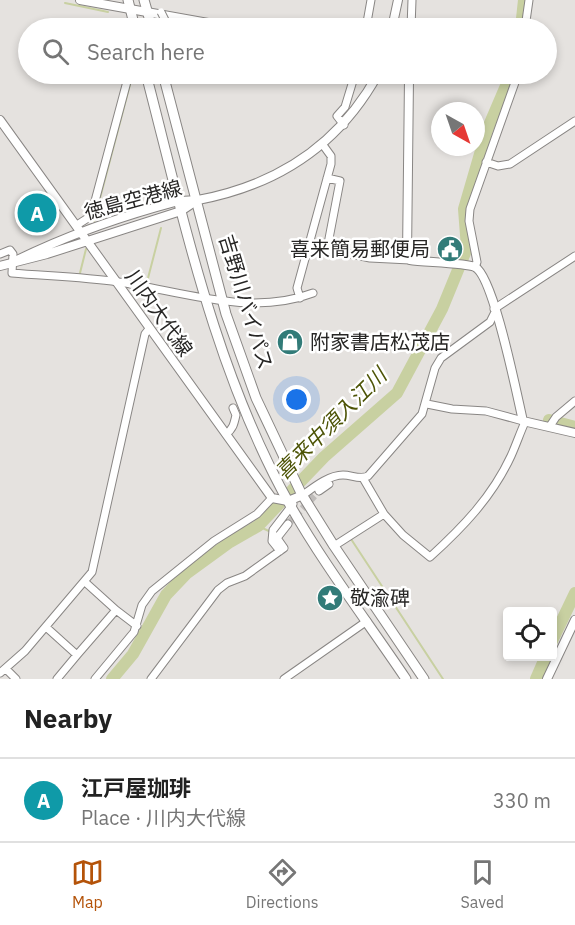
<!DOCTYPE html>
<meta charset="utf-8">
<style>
body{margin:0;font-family:"IBM Plex Sans","Noto Sans JP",sans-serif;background:#f2f2f2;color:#222}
.controls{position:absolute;right:18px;bottom:18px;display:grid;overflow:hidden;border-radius:6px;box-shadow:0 3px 9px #0003}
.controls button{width:54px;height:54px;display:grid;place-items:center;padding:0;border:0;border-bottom:2px solid #e0e0e0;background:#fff;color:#222;font:30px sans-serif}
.compass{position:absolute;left:431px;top:102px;width:54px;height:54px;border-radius:50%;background:#fff;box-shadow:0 3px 9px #0003;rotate:140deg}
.you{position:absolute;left:297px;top:400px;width:21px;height:21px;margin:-15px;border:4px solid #fff;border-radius:50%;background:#1a73e8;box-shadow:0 0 0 9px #1a73e833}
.badge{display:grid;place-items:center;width:39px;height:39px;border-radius:50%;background:#b45309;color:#fff;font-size:20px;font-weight:700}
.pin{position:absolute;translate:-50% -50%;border:3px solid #fff;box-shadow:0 2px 6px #0006}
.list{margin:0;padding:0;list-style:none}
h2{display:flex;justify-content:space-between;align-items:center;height:78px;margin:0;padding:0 24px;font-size:26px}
h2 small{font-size:20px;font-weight:400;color:#767676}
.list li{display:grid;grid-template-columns:39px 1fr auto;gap:18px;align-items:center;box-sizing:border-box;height:84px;padding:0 24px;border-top:2px solid #e0e0e0}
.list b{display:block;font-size:22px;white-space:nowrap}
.list p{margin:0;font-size:20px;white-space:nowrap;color:#767676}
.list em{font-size:20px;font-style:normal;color:#767676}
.icon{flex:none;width:33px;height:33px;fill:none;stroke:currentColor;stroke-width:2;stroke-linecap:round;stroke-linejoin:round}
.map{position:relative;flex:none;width:575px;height:679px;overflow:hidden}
.search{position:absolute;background:#fff;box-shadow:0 3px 9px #0003;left:18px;right:18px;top:18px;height:66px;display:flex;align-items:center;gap:15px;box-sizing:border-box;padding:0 21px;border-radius:33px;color:#767676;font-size:22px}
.sheet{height:162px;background:#fff}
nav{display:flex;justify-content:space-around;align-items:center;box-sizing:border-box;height:84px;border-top:2px solid #e0e0e0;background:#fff;font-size:16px;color:#767676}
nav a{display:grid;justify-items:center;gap:3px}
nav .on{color:#b45309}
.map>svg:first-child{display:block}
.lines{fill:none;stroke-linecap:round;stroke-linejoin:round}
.stream{stroke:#c8d0a1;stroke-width:2}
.river{stroke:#c8d0a1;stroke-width:12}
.minor-tunnel{stroke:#bfbcba;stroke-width:7;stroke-dasharray:7 3.5;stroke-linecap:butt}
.minor-casing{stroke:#898684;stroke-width:9}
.major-casing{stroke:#898684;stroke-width:10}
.highway-casing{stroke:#898684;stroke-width:11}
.minor{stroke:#fff;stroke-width:7}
.major{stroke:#fff;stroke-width:8}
.highway{stroke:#fff;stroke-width:9}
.minor-bridge-casing{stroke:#898684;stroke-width:9;stroke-linecap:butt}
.minor-bridge{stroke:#fff;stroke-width:7}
.labels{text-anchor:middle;stroke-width:5;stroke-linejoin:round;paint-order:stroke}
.street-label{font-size:20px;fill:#272625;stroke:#fff}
.poi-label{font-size:20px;fill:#272625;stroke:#fff;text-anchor:start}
.water-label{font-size:21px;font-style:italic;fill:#4d5406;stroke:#fff}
</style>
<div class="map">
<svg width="575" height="679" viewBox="0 0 575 679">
<rect width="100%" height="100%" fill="#e5e2df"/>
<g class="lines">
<path class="stream" d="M65,3L108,12
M169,22L207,28
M94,221L132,77
M80,273L86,249
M147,282L161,228
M258,526L271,532
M351,539L443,679"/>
<path class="river" d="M521,28L524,0
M549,420L575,427
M552,641L575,593
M112,679L133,654L166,595L186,574L230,542L258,526L324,457L397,393L442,309L467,248L464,209L487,130L511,74
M536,679L546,656"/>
<path class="minor-tunnel" d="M288,524L319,491"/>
<defs>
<path id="minor" d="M366,28L371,0
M411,28L412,0
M525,28L529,0
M344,125L337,116L345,107L355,74
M486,162L498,166L510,164L575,121
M327,178L340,181L327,249L370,258L410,260
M77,225L91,216L129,74
M0,254L10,250L13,254L12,273C47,276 83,277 118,282C181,291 250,317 313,293
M475,267L477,262L469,221L470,209L518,74
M300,298L297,288L331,164V156L323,145
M494,309L575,256
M427,404L452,409L486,411L523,421
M550,426L556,417L575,401
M226,434C233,429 234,424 236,415L233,408
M319,491L329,484
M303,495C314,487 329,475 343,475C352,475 360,480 368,476L422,414L435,368L441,358L490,322L495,312
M384,514L403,535L430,557C463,527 492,497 511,456C516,445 520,433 525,422
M334,546L384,514L363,478
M280,551L272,541L273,530L293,504
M116,610L137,626
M46,627L77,655L57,679
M77,655L116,610L85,582
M6,669L16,679
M0,673L25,651L92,572L145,334L149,329
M95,679L134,632L142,605L152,591L214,541L257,514L272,498
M151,679L218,590L227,583L245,576L284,548L277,538L288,524
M284,679L367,621"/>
<path id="major" d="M80,0L236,28
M392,28L398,0
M393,74L409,78L407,257L410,260C422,262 466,263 475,267C494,277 517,396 523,421L575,433
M0,120L272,498L288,501L303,495
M13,262C65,236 119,217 175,202C183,200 191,201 198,200C278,185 339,145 378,74
M0,266L47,254L181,211L196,201
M547,679L575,620"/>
<path id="highway" d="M128,0L135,28
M144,0L152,28
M146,74C184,220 215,371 290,505C324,565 367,621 406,679
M163,74L226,314L256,398L301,493L334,546L424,679"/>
</defs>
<use href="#minor" class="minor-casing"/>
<use href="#major" class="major-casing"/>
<use href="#highway" class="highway-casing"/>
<use href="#minor" class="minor"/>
<use href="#major" class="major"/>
<use href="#highway" class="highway"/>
<defs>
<path id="minor-bridge" d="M161,12L169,28"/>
</defs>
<use href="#minor-bridge" class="minor-bridge-casing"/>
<use href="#minor-bridge" class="minor-bridge"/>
</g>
<defs>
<symbol id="civic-disc" viewBox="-11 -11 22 22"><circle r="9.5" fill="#327b78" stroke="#fff"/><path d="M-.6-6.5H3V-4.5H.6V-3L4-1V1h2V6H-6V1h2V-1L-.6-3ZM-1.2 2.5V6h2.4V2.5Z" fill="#fff"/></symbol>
<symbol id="shop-disc" viewBox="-11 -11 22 22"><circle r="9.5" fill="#327b78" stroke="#fff"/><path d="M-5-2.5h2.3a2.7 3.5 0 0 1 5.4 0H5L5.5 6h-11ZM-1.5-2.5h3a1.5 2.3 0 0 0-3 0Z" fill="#fff"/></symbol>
<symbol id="sight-disc" viewBox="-11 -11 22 22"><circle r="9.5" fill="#327b78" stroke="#fff"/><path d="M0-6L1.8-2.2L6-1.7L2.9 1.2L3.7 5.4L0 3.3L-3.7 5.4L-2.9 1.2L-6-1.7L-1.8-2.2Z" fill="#fff"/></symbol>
</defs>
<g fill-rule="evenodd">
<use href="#civic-disc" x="435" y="234" width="30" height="30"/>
<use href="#shop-disc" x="275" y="327" width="30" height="30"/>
<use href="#sight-disc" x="315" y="583" width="30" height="30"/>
</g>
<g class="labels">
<g class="street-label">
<text transform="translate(133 200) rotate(-15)" y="7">徳島空港線</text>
<text transform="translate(246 302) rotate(73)" y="7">吉野川バイパス</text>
<text transform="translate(159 313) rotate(55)" y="7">川内大代線</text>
</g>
<g class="poi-label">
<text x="430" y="256" text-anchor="end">喜来簡易郵便局</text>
<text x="310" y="349">附家書店松茂店</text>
<text x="350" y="605">敬渝碑</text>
</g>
<g class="water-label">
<text transform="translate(331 424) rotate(-45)" y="7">喜来中須入江川</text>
</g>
</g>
</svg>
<div class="controls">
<button><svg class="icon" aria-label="locate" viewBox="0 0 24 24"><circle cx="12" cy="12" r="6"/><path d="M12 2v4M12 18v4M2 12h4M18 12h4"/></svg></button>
</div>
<svg class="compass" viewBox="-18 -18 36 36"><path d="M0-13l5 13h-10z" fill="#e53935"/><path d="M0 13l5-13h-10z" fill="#767676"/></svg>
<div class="you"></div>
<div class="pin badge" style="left:37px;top:213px;background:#0f9aa8">A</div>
<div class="search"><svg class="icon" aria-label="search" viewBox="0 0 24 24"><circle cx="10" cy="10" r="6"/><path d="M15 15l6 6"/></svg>Search here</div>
</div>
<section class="sheet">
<h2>Nearby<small></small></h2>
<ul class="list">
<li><span class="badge" style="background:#0f9aa8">A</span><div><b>江戸屋珈琲</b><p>Place · 川内大代線</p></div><em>330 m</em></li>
</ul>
</section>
<nav>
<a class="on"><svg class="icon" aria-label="map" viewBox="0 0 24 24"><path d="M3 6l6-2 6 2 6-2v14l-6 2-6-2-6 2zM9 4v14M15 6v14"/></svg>Map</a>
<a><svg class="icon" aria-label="directions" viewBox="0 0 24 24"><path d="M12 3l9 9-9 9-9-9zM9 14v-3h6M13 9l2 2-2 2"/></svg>Directions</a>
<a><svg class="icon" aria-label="saved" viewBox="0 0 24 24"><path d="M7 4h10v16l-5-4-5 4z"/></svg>Saved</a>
</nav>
